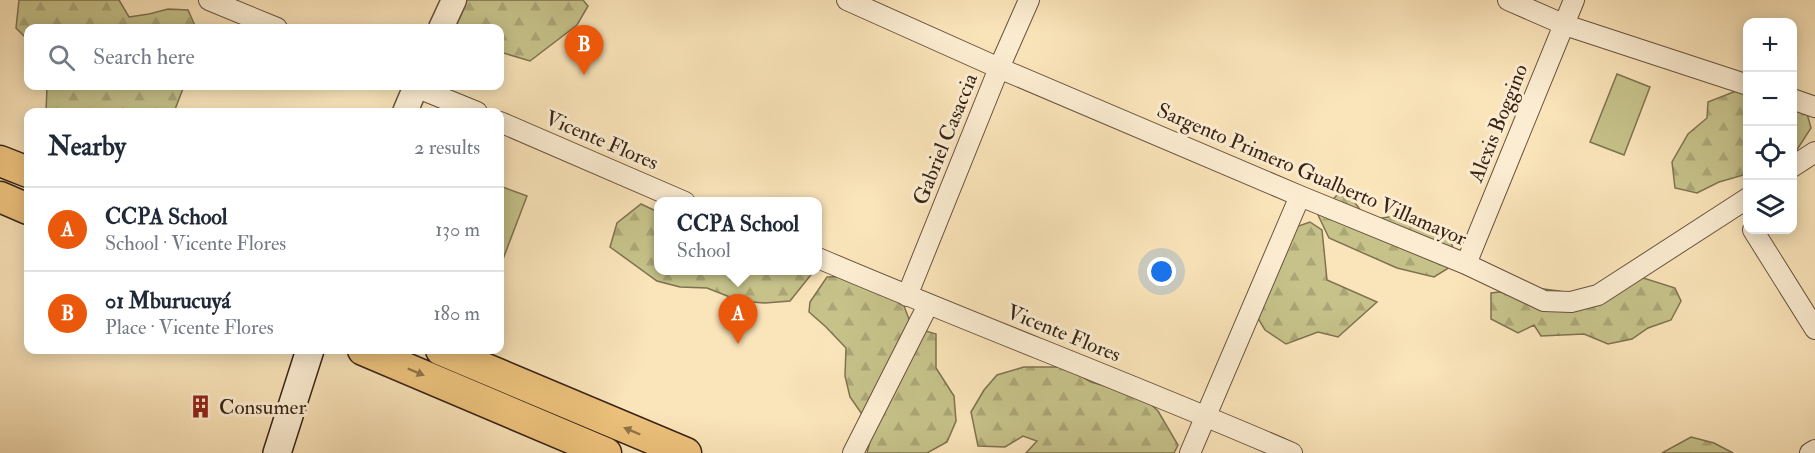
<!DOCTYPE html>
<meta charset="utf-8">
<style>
body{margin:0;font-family:"IM FELL Double Pica",serif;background:#f2f2f3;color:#1f2937}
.controls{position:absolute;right:18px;top:18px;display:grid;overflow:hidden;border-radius:12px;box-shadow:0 3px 15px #0003}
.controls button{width:54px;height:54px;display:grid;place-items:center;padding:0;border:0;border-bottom:2px solid #e0e1e3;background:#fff;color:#1f2937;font:30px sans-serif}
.you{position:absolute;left:1162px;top:272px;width:21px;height:21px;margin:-15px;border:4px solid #fff;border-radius:50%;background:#1a73e8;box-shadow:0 0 0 9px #1a73e833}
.badge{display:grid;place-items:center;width:39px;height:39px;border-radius:50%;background:#ea580c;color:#fff;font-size:20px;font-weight:700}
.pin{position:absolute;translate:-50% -50px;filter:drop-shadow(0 2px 3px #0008)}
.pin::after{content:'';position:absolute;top:32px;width:21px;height:18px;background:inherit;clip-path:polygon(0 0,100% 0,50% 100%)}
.popup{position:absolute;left:654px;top:197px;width:168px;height:78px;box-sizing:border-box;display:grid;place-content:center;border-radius:12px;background:#fff;filter:drop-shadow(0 2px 4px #0005);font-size:20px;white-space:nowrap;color:#747a83}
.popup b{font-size:22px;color:#1f2937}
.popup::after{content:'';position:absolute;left:50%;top:100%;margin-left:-12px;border:12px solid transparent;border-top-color:#fff}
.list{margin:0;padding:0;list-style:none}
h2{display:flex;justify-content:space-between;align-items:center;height:78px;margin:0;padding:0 24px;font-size:26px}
h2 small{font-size:20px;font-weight:400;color:#747a83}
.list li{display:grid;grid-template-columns:39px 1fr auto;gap:18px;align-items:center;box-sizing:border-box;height:84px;padding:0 24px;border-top:2px solid #e0e1e3}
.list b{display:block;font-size:22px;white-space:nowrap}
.list p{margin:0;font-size:20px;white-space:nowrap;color:#747a83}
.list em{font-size:20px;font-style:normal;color:#747a83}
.icon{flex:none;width:33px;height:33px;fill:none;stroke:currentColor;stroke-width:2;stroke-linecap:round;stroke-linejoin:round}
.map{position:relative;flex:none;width:1815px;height:453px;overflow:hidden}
.search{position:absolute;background:#fff;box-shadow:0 3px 15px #0003;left:24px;top:24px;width:480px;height:66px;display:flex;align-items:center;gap:15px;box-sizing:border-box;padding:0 21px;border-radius:12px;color:#747a83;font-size:22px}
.panel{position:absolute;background:#fff;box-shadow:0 3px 15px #0003;left:24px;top:108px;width:480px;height:246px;border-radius:12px}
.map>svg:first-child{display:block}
.forest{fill:url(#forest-firs);stroke:#7e7250;stroke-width:1.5}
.pitch{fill:#c6c28a;stroke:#7e7250;stroke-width:1.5}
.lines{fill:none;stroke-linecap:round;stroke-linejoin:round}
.minor-casing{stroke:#68533f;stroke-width:22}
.tertiary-casing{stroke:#68533f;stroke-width:27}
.secondary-casing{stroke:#372316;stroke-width:30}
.primary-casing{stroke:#372316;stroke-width:33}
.minor{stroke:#fcedd2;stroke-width:20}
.tertiary{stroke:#fcedd2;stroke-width:24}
.secondary{stroke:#fcedd2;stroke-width:27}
.primary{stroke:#edc27c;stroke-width:30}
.oneway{fill:#927249}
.labels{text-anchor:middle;stroke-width:6;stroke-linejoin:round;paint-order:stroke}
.street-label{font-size:21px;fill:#372316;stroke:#fcedd2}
.poi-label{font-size:21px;fill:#372316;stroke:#fcedd2;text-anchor:start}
</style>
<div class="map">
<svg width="1815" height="453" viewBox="0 0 1815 453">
<defs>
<pattern id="forest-firs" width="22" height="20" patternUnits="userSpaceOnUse" patternTransform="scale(1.5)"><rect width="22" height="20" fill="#c6c28a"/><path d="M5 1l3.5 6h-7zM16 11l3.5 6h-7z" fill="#aba676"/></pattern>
</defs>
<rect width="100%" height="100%" fill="#fae4b9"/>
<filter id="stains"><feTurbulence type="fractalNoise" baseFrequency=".00333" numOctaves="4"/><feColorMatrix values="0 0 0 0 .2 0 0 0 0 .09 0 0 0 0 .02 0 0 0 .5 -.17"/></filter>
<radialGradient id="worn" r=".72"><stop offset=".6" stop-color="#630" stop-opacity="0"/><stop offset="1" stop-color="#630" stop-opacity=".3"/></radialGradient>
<path class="forest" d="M19,0H119L129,17L149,14L168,9L188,10L196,28H28V40L16,28Z
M460,0H583L588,6L577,25L530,61L500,52V28H455L451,22Z
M47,86H184L174,112H46Z
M1747,89V174L1719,182L1697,193L1675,188L1672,162L1688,134L1707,118L1708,102L1736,91Z
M1792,95L1806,110L1811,128L1793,156Z
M1337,195L1350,196L1364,215L1376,219L1395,216L1424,224L1450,237L1455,257L1447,269L1434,277L1397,268L1329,238L1318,215Z
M641,204L658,212V270L814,271L790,301L765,303L740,301L707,288L680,287L657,281L610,247L617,223Z
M1310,222L1322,230L1327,280L1377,302L1338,337L1318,332L1286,344L1265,330L1250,305L1287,230Z
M852,276L899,293L912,327L936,334V368L954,396L956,421L947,442L927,453H867L873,430L850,397L845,376L846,348L826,327L809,312L810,302L827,277Z
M1637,276L1675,288L1681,301L1671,320L1648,328L1632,339L1608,344L1584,334L1541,336L1534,325L1518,333L1491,319V293L1536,288L1559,291L1592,300Z
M1024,367H1065L1091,382L1143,397L1158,411L1178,445L1174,453H1026L1037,441L1023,436L1005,447L978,446L971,412L984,390L997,375Z
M1691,437L1714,443L1733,453H1662Z"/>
<path class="pitch" d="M1617,74L1650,87L1624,155L1590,142Z
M500,186L527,196L500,267Z"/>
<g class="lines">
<defs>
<path id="minor" d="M209,0L277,28
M847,0L999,68L1300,196L1466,264L1544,301L1571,302L1598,295L1748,198
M1508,0L1565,25L1748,85
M413,86L477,112
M1792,99L1815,107
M500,122L685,202
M1792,167L1815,152
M1753,230L1815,329
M818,258C975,325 1135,385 1292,453
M1466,264L1574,0
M907,296L999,68L1029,0
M853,453L928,305
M1190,453L1300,196
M1810,453L1815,450"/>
<path id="tertiary" d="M441,28L454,0
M405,112L416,86"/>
<path id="secondary" d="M277,453L310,350"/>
<path id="primary" d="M0,161L28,172
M0,197L28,209
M363,350L606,453
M441,350L686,453"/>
</defs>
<use href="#minor" class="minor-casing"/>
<use href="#tertiary" class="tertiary-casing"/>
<use href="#secondary" class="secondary-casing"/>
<use href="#primary" class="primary-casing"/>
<use href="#minor" class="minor"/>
<use href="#tertiary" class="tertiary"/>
<use href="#secondary" class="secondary"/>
<use href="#primary" class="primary"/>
</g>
<defs><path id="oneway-solid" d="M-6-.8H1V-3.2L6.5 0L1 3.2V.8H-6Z" transform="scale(1.5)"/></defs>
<g class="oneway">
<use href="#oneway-solid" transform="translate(416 372) rotate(23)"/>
<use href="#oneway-solid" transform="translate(632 431) rotate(-157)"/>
</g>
<defs>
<symbol id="building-bare" viewBox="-9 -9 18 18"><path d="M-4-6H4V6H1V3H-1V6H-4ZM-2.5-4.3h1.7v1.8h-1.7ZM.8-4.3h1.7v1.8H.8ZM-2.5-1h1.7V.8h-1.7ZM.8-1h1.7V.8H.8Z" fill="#8f2418" stroke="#fcedd2" stroke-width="2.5" paint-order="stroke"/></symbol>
</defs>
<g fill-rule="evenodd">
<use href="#building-bare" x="184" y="390" width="33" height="33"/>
</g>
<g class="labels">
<g class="street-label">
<text transform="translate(1498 123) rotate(-68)" y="7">Alexis Boggino</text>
<text transform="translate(945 139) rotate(-68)" y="7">Gabriel Casaccia</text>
<text transform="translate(602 140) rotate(23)" y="7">Vicente Flores</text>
<text transform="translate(1312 174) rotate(23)" y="7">Sargento Primero Gualberto Villamayor</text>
<text transform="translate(1064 333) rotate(22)" y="7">Vicente Flores</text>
</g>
<g class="poi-label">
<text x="219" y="414">Consumer</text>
</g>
</g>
<rect width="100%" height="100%" filter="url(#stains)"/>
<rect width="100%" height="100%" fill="url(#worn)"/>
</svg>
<div class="controls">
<button>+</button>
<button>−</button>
<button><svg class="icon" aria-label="locate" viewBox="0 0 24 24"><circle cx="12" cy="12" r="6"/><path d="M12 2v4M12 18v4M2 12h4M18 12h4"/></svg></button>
<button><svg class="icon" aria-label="layers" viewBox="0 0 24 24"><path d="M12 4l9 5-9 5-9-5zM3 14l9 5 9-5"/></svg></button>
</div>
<div class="you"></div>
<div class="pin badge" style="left:738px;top:344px">A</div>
<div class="popup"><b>CCPA School</b>School</div>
<div class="pin badge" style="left:584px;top:75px">B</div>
<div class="search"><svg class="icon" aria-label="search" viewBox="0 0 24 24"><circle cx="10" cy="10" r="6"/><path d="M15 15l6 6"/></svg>Search here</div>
<section class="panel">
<h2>Nearby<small>2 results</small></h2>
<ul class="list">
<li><span class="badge">A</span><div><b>CCPA School</b><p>School · Vicente Flores</p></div><em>130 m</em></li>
<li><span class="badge">B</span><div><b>01 Mburucuyá</b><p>Place · Vicente Flores</p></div><em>180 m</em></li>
</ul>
</section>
</div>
